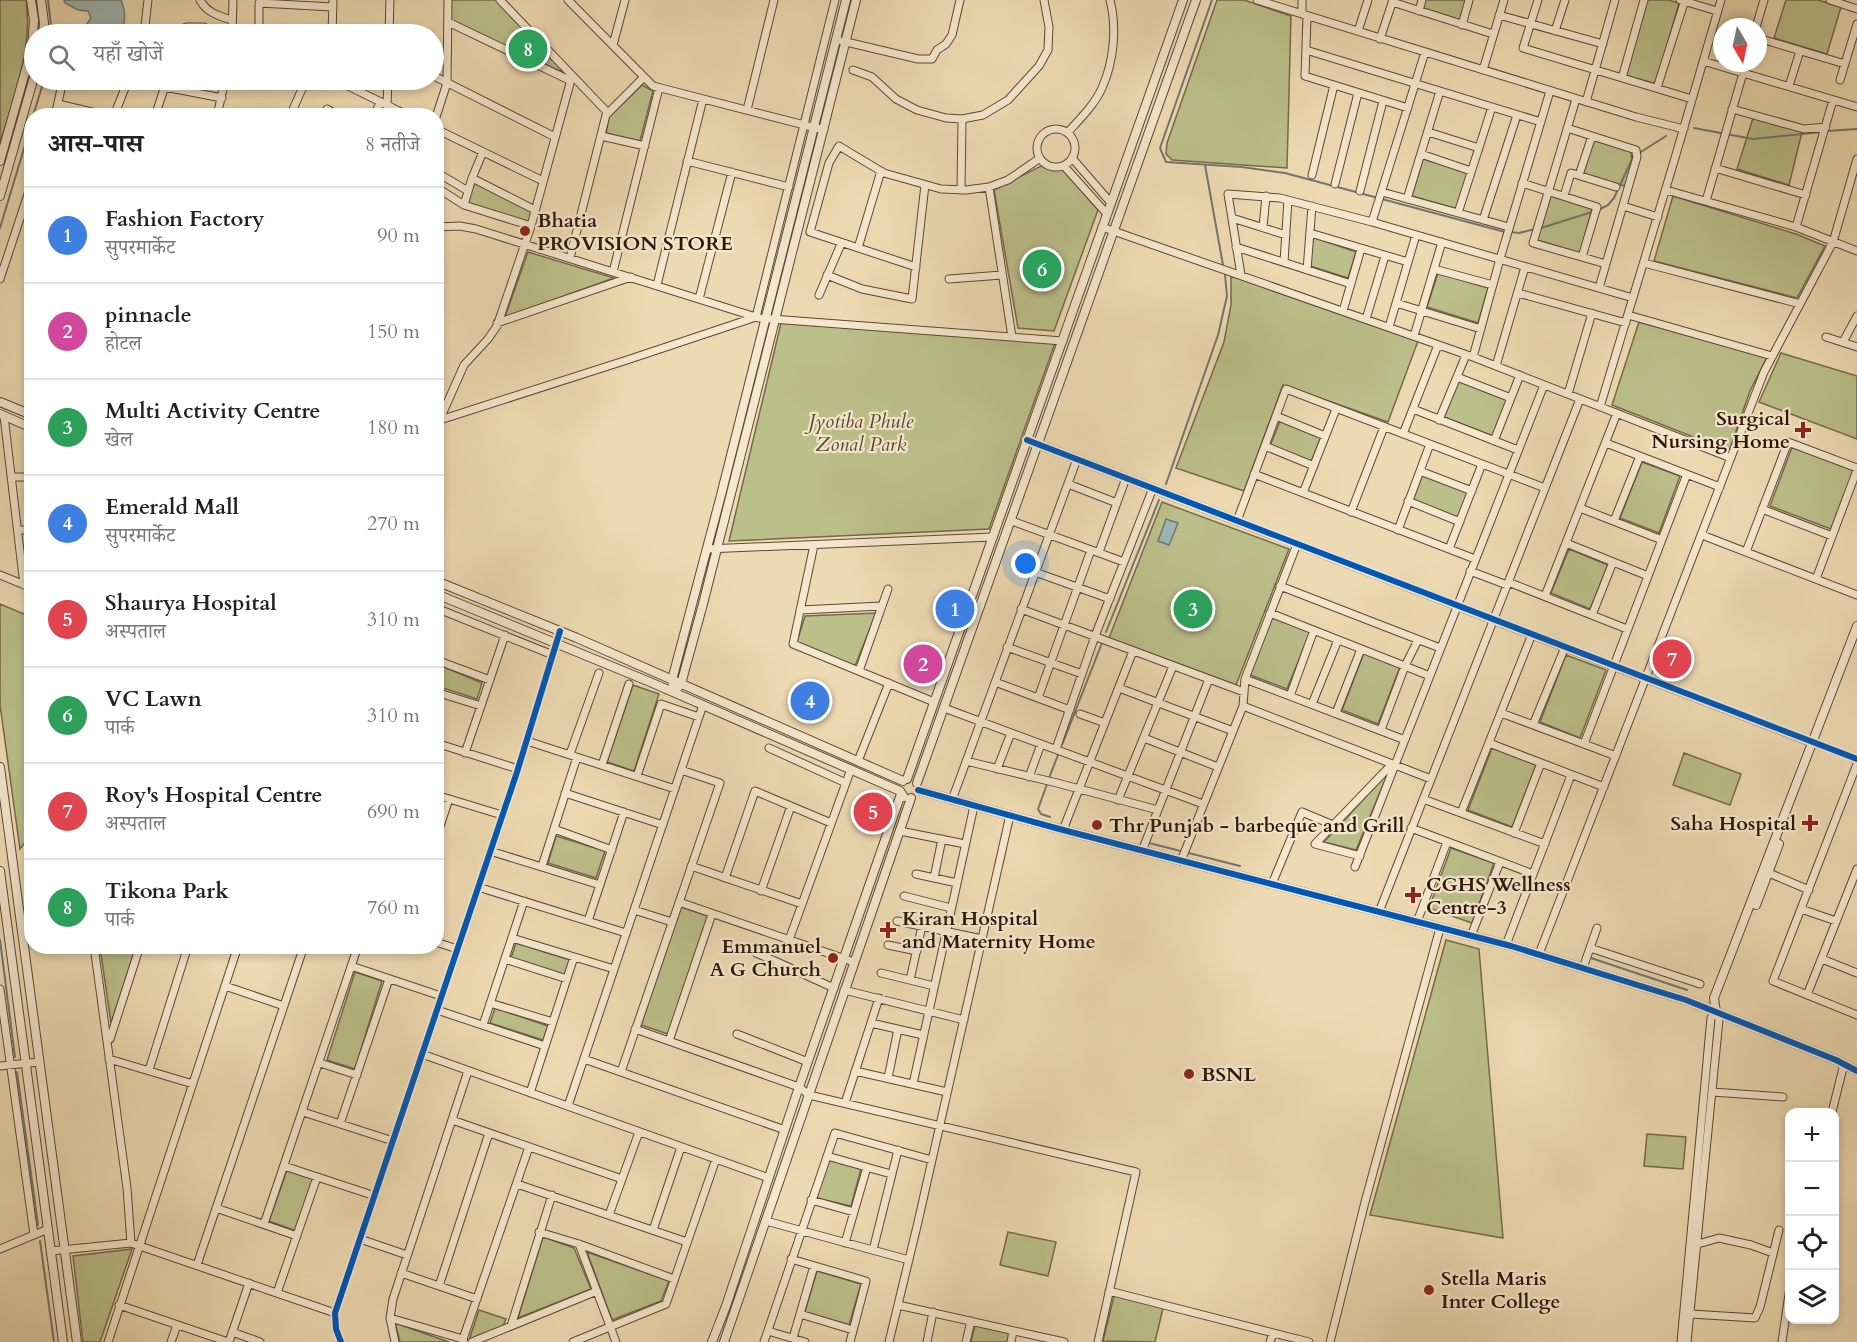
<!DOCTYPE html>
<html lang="hi">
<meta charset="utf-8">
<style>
body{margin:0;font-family:Cardo,"Noto Serif Devanagari",serif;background:#f2f2f2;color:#222}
.controls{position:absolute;right:18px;bottom:18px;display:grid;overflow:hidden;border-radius:12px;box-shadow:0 3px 9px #0003}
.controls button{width:54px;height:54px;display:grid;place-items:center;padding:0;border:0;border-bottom:2px solid #e0e0e0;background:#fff;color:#222;font:30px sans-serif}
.compass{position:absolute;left:1713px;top:18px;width:54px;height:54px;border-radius:50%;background:#fff;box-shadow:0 3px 9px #0003;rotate:171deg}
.you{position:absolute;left:1026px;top:564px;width:21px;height:21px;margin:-15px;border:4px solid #fff;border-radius:50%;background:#1a73e8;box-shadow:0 0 0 9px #1a73e833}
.badge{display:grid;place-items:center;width:39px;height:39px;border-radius:50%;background:#db2777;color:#fff;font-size:20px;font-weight:700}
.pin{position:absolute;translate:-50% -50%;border:3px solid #fff;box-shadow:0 2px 6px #0006}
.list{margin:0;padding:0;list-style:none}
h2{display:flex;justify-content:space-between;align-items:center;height:78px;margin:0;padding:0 24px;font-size:26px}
h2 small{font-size:20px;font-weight:400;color:#767676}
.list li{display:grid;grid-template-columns:39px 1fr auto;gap:18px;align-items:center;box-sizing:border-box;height:96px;padding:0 24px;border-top:2px solid #e0e0e0}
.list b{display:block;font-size:22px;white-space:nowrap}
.list p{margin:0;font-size:20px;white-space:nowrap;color:#767676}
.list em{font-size:20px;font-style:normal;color:#767676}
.icon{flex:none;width:33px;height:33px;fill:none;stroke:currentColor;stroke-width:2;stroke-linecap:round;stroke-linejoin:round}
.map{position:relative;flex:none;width:1857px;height:1342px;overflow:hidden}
.search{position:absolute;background:#fff;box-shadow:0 3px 9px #0003;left:24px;top:24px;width:420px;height:66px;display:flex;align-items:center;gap:15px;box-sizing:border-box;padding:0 21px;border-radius:33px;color:#767676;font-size:22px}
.panel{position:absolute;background:#fff;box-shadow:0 3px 9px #0003;left:24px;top:108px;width:420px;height:846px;border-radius:24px}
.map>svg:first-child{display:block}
.green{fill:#bbbf8a;stroke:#756a4a;stroke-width:1.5}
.water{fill:#9db8b6;stroke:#717771;stroke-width:1.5}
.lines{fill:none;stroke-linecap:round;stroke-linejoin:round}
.stream{stroke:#717771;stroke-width:2}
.minor-casing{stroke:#5f4734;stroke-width:9}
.tertiary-casing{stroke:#5f4734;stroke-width:10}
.minor{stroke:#f4e7cd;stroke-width:7}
.tertiary{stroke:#f4e7cd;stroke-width:8}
.cycleway-casing{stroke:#f4e7cd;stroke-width:10}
.cycleway{stroke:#0057b8;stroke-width:6}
.poi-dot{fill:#8f2418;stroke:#f4e7cd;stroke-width:2}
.labels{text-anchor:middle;stroke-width:4.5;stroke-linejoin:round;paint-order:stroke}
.poi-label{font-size:20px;font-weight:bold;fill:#2f160a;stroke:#f4e7cd;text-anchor:start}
.park-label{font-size:20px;font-style:italic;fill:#594930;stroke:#f4e7cd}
</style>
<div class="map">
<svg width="1857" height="1342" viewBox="0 0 1857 1342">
<rect width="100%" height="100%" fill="#eedab2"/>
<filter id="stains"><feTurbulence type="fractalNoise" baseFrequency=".00333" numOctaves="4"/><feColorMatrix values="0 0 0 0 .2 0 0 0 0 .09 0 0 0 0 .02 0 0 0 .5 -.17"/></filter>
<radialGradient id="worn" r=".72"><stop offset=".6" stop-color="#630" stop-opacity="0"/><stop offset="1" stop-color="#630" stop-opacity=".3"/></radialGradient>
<path class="green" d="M0,0H26C33,49 14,97 0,143Z
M449,0H499L572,76L448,22Z
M1217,0H1244L1291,16L1287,168L1172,160L1166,154L1167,143Z
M1423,0H1466L1460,20L1420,7Z
M1646,0H1668L1679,3L1656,84L1625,75Z
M1786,0H1818L1841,7L1827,54L1774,38Z
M642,85L653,91L640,141L606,133L609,117Z
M1753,118L1802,132L1789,185L1737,169Z
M1592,139L1631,151L1632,163L1625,186L1581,174Z
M1423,159L1468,172L1457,209L1412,196Z
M1041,166L1053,171L1063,170L1098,210L1054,331L1018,328L994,190Z
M472,178L535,210L529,222L465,203Z
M1551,196L1592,209L1580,253L1537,240Z
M1673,196L1796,234L1825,246L1797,298L1654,261Z
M1313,237L1356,252L1348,278L1310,266Z
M528,252L614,278L505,317Z
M1438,273L1488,288L1478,323L1427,307Z
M1231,276L1418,341L1388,422L1283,385L1244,491L1176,468L1224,342L1231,305Z
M1639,322L1767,357L1750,391L1729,451L1612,405Z
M781,323L1055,343L989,529L729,541Z
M1781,353L1857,376V439L1759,402Z
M1458,381L1507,400L1493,436L1444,417Z
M1280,421L1321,437L1311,462L1270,446Z
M1792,447L1854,470L1831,529L1770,506Z
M1642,462L1680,476L1659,533L1620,518Z
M1423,474L1468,492L1458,518L1413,500Z
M1162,502L1289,549L1236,685L1109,638Z
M1569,549L1608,565L1590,609L1551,593Z
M0,604L31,617V835L20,849L0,705Z
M876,613L855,666L797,642L805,616Z
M1272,618L1310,632L1287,689L1250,675Z
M1364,653L1400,667L1378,724L1342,710Z
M1566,655L1606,670L1580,738L1540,722Z
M437,664L482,683L477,699L437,686Z
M633,685L659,694L634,771L607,762Z
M1492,748L1536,765L1512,827L1468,810Z
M1684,753L1741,774L1730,805L1673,785Z
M1388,773L1356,850L1324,842Z
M556,836L605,851L596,878L548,863Z
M1451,848L1494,863L1472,923L1429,908Z
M681,907L708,916L668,1034L641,1025Z
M1446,940L1479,949L1503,1238L1370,1215Z
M516,943L570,960L565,975L511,958Z
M100,947H136L111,1023Z
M355,972L382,981L355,1069L327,1060Z
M495,1008L548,1026L543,1040L490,1023Z
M1647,1134L1686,1137L1683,1169L1644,1166Z
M829,1160L861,1169L851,1206L816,1198Z
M287,1170L314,1179L296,1231L269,1221Z
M1008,1232L1056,1242L1048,1276L1000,1265Z
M543,1237L574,1248L591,1289L518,1318Z
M132,1249L100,1342H83L73,1256Z
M587,1252L669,1281L661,1301L612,1320Z
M817,1271L861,1284L849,1325L805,1312Z
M1114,1296L1163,1308L1155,1342L1103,1341Z
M479,1310L506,1319L503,1326L469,1340Z
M395,1323L449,1342H400Z
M975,1325L1009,1333L1007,1342H971Z"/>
<path class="water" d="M64,0H121C126,12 126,24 119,34H95L87,24L91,18L88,11L78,10L65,3Z
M1166,519L1178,523L1169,545L1158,541Z"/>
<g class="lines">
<path class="stream" d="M48,0L52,34
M1212,0L1160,148L1166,162L1242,167L1285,173L1505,232
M33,116L44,80
M1694,128L1753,139L1821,132
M1827,131L1857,129
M1205,165L1223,265
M1598,210L1608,205L1614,198L1633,157L1666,136
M0,228L32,122
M1541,228L1592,212
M1511,232L1519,233L1535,229
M1166,484L1218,335L1227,296L1225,275
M1106,632L1159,500
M1062,745L1102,643
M1049,778L1058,755
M1047,784L1038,809L1041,814L1050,817
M1149,843L1240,866
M0,940L15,1057
M1591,958L1687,990
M17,1072L38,1225
M40,1241L54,1342"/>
<defs>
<path id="minor" d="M200,0C207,13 219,16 232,20
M500,0L608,113
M568,0L653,86L824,130
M1257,0L1636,117L1684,129
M1538,0L1523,48L1692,99
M1680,0L1717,11
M1830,0L1857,9
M1392,2L1493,34
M1419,11L1422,0
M1302,14V0
M1499,15L1603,44
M1307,16L1305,76L1408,108
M448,22L571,81
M1462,25L1469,0
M1756,27L1764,0
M1358,31L1368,0
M1555,31L1565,0
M144,34L148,0
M180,34L181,30L186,27H204
M232,34L233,0
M259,34V3L333,7
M332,34L333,0
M389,34L390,0
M1758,38L1845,64
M1380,39L1393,0
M842,41L918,59H932L937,50L946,44L952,35L960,0
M613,45L625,0
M1306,50L1541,122
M1703,61L1857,107
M853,70L872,77L896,99L917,110L946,118L962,119L983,115L1008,100L1039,66L1048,50L1049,27L1044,0
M1483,70L1504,0
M434,76L555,137
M1622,78L1644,0
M97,80L125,86
M336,80L409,116
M1840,80L1857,24
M1789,86L1800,51
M165,87L222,98
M1657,88L1685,0
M1576,99L1533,243L1606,264
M1586,102L1615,0
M58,104L96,113V116
M387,105L388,80
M327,109L339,116
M1732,109L1804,129L1826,127
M747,110L774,0
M55,116L63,80
M114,116L128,80
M155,116L167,80
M217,116L225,80
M290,116L306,80
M373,116L381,102
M436,117L447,83L448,0
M1567,128L1636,150L1637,157L1599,288
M1037 148a19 19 0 1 1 38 0a19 19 0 1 1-38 0Z
M436,129L543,181
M1068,132C1080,119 1095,104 1102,88C1114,61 1117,28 1110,0
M1428,132L1479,148
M601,136L645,146
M483,152L472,178L535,210
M1421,154L1471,171
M1072,158L1111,203
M687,161L789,187
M1064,166L1107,214
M1715,168L1806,195
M436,172L468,191
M1312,175L1334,85
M1579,175L1592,136
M1522,183L1597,207L1582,257
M1335,184L1358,93
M436,187L464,205L531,226
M989,187L1012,337
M961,190L962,119
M1666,190L1796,227L1857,251
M1360,191L1383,101
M1382,192L1509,227
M1564,196L1571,173L1616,187
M1407,199L1440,91
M1706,201L1743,73
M464,205L472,178
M1623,206L1658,217
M1458,213L1492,107
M1232,218L1286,235
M1483,220L1517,115
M1372,222L1425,52
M436,227L460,226L476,229L759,318L1063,341
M1102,227L1473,357L1731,458
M1263,227L1266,196
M1796,227L1833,100
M1310,233L1408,262
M1236,247L1351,284
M858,248L881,171
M570,258L606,115L644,77
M1284,262L1288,200
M1644,263L1800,304
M916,267L810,232L829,163L839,146L884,173L941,189L966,190L989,187L1008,180L1040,158
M1434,269L1493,285
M1307,270L1312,206
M613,272L659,88
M827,275L862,289L912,299L925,185
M1241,275L1228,194L1280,198L1372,222L1633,298
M0,279L32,182
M949,279L1002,275
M657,285L703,99
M1518,293L1626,323
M819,295L841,244
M699,299L732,172
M1396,303L1481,329
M1343,311L1361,249
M1628,315L1772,356
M1366,319L1385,256
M497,323L631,277
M1389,327L1416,235
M1414,336L1442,242
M1826,337L1857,347
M1843,342L1857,316
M1473,357L1500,259L1550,91
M1496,366L1525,267
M1457,377L1511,398
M1568,394L1592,313
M1600,407L1675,158L1721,0
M1413,409L1518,450
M4,416L24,585
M1276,416L1325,436
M440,420L627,360L756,317L835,0
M1439,420L1466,355
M436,428L464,365L488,339L497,326L531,226L572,76
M1403,434L1438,345
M1494,441L1520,375
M1606,443L1720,487
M1265,446L1314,466
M1420,471L1472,491
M1254,474L1475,559
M11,477H32
M1068,484L1117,503
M1303,493L1336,409
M1408,501L1460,522
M1580,508L1662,540
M1762,509L1832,536
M1351,512L1384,427
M1012,521L1124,562
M1237,521L1286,389L1545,488
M1614,521L1640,456
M18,530H32
M1398,530L1430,444
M1702,535L1857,595
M1566,543L1648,576
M814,545L793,644L934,702
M707,549L993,537
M1449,549L1482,464
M1099,552L1126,478
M1746,552L1788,442L1857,468
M1470,571L1507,585
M1035,572L1110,599
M0,575L32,588
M1816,579L1857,470
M1508,582L1627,629
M1280,586L1440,648
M1545,596L1617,413
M436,608L553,655
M1021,609L1244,692
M800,610L882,606
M1270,613L1430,676
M1592,615L1613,562
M1007,647L1082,674
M436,660L490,680
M859,671L888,589
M1245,679L1405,740
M995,682L1070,710
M1119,688L1233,731
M436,692L481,706
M1290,696L1314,630
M1038,698L1091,550
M1312,704L1338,640
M1243,706L1431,779
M944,708L1203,804
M1336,713L1361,649
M1501,713L1616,756
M1080,714L1105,723
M1533,725L1565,647
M1381,730L1405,666L1418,640
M1144,738L1218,767
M527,741L675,789
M436,743L518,769
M1489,743L1604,787
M1584,744L1687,474
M1817,744L1857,759
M769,748L846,783
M1056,749L1095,636L1153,488
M465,753L505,635
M570,754L599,673
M858,761L889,683
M966,761L1057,783L1158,810
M1857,764L1773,981L1857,1015
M602,765L629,684
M997,769L1011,733
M637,776L661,704L699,717
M1029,777L1041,744
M565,793L663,825
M436,795L502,815
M1423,799L1545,844
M952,800L1077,459
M1118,800L1173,666
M1461,813L1532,634
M1411,828L1533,874
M554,829L612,850
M1063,830L1133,651
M900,831L965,844
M1514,833L1541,763
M436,838L449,799
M490,851L600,885
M1142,851L1209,679
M1360,856L1315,844L1392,764
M1181,861L1243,706L1245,679L1297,544
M542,866L577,757
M691,866L802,904
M1355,867L1544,385
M1764,871L1809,890
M916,874L957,883
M725,878L755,791L831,823
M934,878L942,839
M1272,884L1302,812L1333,825
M478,887L626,933
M761,891L791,806
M904,896L951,908
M679,902L854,962
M1801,909L1836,921
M634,910L672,922
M1379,912L1580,399
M588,921L624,812
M897,921L982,939
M1417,922L1447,842
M1471,936L1500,862
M512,938L614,969
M789,940L851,769
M436,942L457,949
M888,945L917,951
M1506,945L1571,775
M94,946L127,1188L131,1243
M1590,948L1700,984
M756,953C783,964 807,976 834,988
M1539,954L1764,372L1833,242L1857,159
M505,959L567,979
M1822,959L1857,973
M351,966L441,996
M1583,968L1597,928
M881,973L934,986
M910,980L922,926
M225,986L284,1006
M0,989L34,1235
M844,990L964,1020
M1807,995L1857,869
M490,1003L553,1022
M437,1010L545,1046
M871,1023L923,1035
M483,1025L524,901
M635,1029L799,1087L809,1095L1136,1172L1098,1342
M737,1034L808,1062
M107,1039H110L140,946
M669,1041L712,914
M422,1054L769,1178
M109,1059L193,1084
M584,1059L785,1130
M320,1063L357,1075
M0,1066L39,1062
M149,1070L188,946
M855,1071L947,1092
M621,1072L720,783L681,770
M888,1078L898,1029
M913,1084L974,806
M1712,1092L1783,1097
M530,1093L574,957
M845,1103L879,998
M568,1106L703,705
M303,1112L393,1141
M1832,1112L1844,1064
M452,1120L622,1179
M340,1124L389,979
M827,1156L891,1174
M284,1166L375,1196
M517,1184L687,1242
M811,1200L854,1212
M216,1208L297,1236
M609,1215L639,1132
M766,1221L909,1260
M264,1224L358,946
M653,1230L681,1147
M539,1232L579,1244L674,1279
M360,1239L407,1255
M845,1243L867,1167
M579,1244L616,1342
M1698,1244L1719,1238L1751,1245L1773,1253
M0,1249L48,1229
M873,1250L898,1150
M51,1251L131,1243L335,1313
M791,1259L866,1281L850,1342
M197,1265L304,946
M401,1273L477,1299
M439,1286L489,1133
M1109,1291L1309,1342
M277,1293L317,1177
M119,1305L228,1342
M898,1305L1064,1342
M800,1314L853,1330
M1691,1314L1755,1318L1760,1307L1779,1230
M390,1318L463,1339
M511,1326L552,1195
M768,1331L805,1342
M232,1332L260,1342
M793,1338L814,1266
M108,1342L238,946
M171,1342L177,1325
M229,1342L249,1283
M341,1342L336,1329L335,1313L517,772L560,631
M395,1342L390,1318L393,1299L468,1071
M464,1342L463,1339L529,1147
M472,1342L597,1291
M573,1342L666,1304L716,1159
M764,1342L835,1133L932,1160
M889,1342L918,1222L1010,815
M927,1342L933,1312
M966,1342L971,1321
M1011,1342L1013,1331
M1270,1342L1273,1333
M1330,1342L1365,1202L1440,928
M1681,1342L1711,1018L1716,1012
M1687,1342L1719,1020L1716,1012
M1782,1342L1790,1287"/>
<path id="tertiary" d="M41,0L44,23L43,34
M0,161L32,48L34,20L31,0
M0,196L34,77
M0,402L32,415
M0,414L32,428
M1027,440L1817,744
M436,581L577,638L903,781
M436,594L650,682L900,791L904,797
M674,692L681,684L703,604L856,0
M674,692L672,680L720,499L846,0
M0,767L77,1342
M907,779L1183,0
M917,783L1196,0
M918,790L1063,830L1511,946L1686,1000L1836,1060L1857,1071
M0,871L63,1342
M1756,905L1779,844
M1716,1012L1714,998L1857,626
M712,1342L726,1306L799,1087L901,794
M724,1342L911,798"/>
</defs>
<use href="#minor" class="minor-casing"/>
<use href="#tertiary" class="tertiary-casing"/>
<use href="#minor" class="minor"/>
<use href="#tertiary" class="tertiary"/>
<defs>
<path id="cycleway" d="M1027,440L1857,759
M918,790L1063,830L1511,946L1686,1000L1836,1060L1857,1071
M341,1342L336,1329L335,1313L517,772L560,631"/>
</defs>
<use href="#cycleway" class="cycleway-casing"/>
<use href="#cycleway" class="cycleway"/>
</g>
<g class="poi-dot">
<circle cx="525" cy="231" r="6"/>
<path d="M1800 421h6v6h6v6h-6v6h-6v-6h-6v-6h6z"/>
<path d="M1807 814h6v6h6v6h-6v6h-6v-6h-6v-6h6z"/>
<circle cx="1097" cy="825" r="6"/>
<path d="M1410 886h6v6h6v6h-6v6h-6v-6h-6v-6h6z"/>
<path d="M885 921h6v6h6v6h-6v6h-6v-6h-6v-6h6z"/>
<circle cx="833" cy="958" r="6"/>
<circle cx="1189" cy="1074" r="6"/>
<circle cx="1429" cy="1290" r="6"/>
</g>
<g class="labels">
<g class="poi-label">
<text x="537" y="227">Bhatia<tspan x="537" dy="23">PROVISION STORE</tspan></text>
<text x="1790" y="425" text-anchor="end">Surgical<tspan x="1790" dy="23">Nursing Home</tspan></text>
<text x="1796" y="830" text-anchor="end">Saha Hospital</text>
<text x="1109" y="832">Thr Punjab - barbeque and Grill</text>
<text x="1426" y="891">CGHS Wellness<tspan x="1426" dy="23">Centre-3</tspan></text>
<text x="902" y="925">Kiran Hospital<tspan x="902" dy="23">and Maternity Home</tspan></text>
<text x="821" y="953" text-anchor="end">Emmanuel<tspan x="821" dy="23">A G Church</tspan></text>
<text x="1201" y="1081">BSNL</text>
<text x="1441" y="1285">Stella Maris<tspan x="1441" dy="23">Inter College</tspan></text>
</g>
<g class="park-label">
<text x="861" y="428">Jyotiba Phule<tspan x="861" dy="23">Zonal Park</tspan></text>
</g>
</g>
<rect width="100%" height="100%" filter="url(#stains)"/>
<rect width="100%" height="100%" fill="url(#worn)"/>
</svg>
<div class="controls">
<button>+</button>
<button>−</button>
<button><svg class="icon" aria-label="locate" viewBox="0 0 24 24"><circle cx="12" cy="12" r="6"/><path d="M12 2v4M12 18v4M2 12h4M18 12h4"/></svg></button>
<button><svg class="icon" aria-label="layers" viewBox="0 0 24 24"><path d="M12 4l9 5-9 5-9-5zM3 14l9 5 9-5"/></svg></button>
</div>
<svg class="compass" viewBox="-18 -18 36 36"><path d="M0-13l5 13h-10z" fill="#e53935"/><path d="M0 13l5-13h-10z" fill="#767676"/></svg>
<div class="you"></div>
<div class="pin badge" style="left:955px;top:609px;background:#3f7fe0">1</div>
<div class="pin badge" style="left:923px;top:664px;background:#d1479c">2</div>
<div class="pin badge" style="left:1193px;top:609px;background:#2e9e5b">3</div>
<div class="pin badge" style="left:810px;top:701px;background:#3f7fe0">4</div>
<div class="pin badge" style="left:873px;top:812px;background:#e0444e">5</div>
<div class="pin badge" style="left:1042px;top:269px;background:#2e9e5b">6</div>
<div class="pin badge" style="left:1672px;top:659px;background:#e0444e">7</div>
<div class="pin badge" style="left:528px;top:49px;background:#2e9e5b">8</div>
<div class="search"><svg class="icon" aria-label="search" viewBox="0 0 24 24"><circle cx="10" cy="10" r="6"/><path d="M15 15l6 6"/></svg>यहाँ खोजें</div>
<section class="panel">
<h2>आस-पास<small>8 नतीजे</small></h2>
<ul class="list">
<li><span class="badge" style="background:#3f7fe0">1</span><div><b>Fashion Factory</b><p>सुपरमार्केट</p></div><em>90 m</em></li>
<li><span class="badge" style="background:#d1479c">2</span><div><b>pinnacle</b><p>होटल</p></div><em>150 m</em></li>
<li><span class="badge" style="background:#2e9e5b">3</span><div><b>Multi Activity Centre</b><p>खेल</p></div><em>180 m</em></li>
<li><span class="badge" style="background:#3f7fe0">4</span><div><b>Emerald Mall</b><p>सुपरमार्केट</p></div><em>270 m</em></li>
<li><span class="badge" style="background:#e0444e">5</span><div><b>Shaurya Hospital</b><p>अस्पताल</p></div><em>310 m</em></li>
<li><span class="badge" style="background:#2e9e5b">6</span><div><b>VC Lawn</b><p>पार्क</p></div><em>310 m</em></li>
<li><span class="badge" style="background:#e0444e">7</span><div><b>Roy's Hospital Centre</b><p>अस्पताल</p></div><em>690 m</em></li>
<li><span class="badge" style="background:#2e9e5b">8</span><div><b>Tikona Park</b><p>पार्क</p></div><em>760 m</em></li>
</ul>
</section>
</div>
